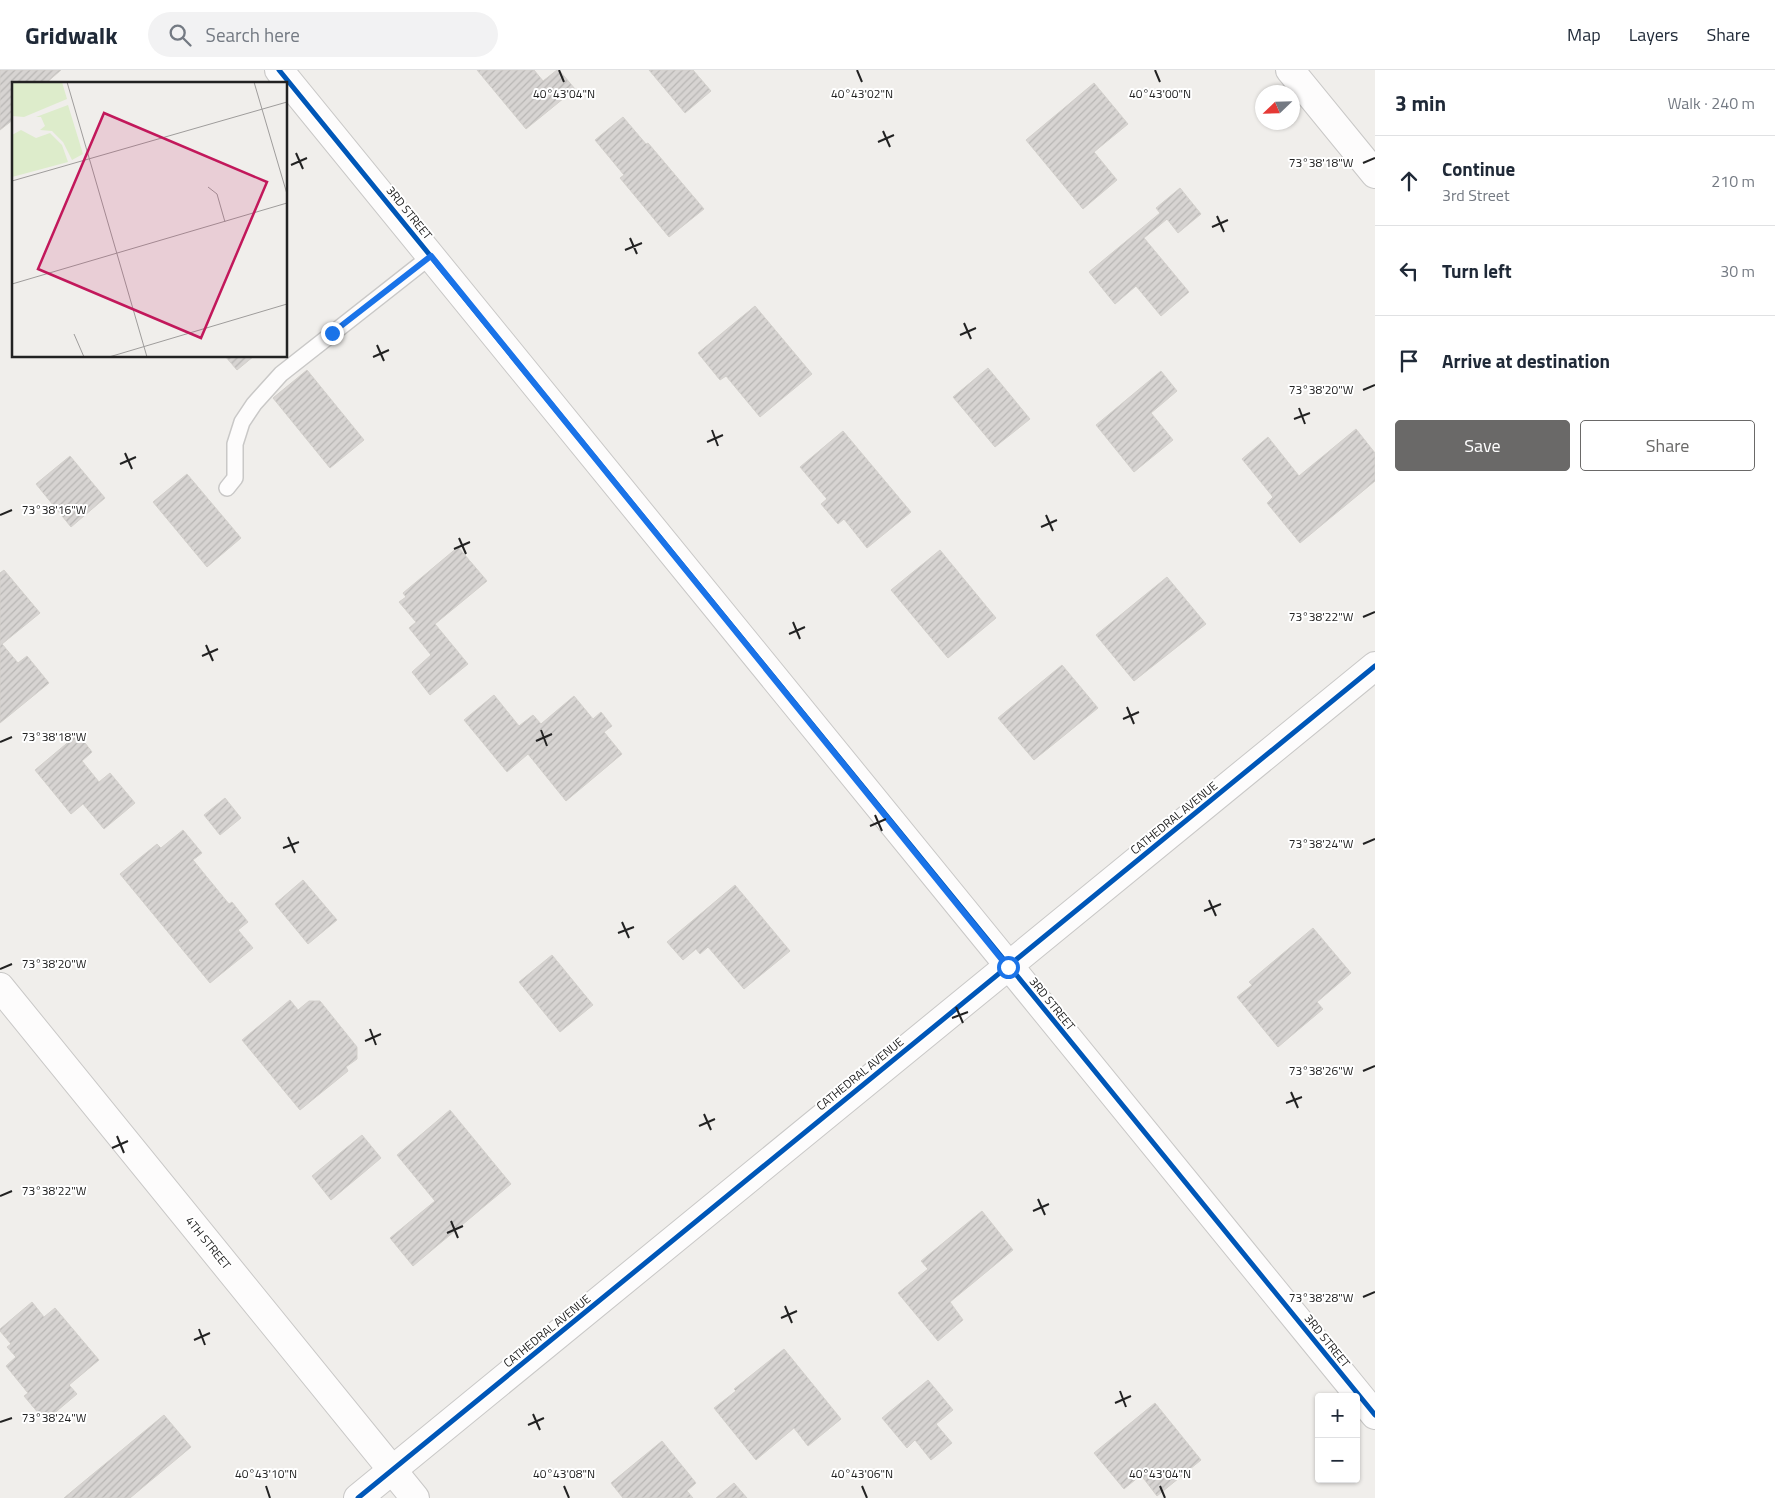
<!DOCTYPE html>
<meta charset="utf-8">
<style>
body{margin:0;font-family:"Titillium Web",sans-serif;background:#f2f2f3;color:#1f2937}
.controls{position:absolute;right:15px;bottom:15px;display:grid;overflow:hidden;border-radius:5px;box-shadow:0 1px 4px #0004}
.controls button{width:45px;height:45px;display:grid;place-items:center;padding:0;border:0;border-bottom:1px solid #e0e1e3;background:#fff;color:#1f2937;font:25px sans-serif}
.compass{position:absolute;left:1255px;top:15px;width:45px;height:45px;border-radius:50%;background:#fff;box-shadow:0 1px 4px #0004;rotate:247deg}
.stop{position:absolute;width:15px;height:15px;margin:-11px;border:4px solid #1a73e8;border-radius:50%;background:#fff}
.stop.end{background:#1a73e8;border-color:#fff;box-shadow:0 1px 5px #0008}
.list{margin:0;padding:0;list-style:none}
h2{display:flex;justify-content:space-between;align-items:center;height:65px;margin:0;padding:0 20px;font-size:21px}
h2 small{font-size:16px;font-weight:400;color:#747a83}
.list li{display:grid;grid-template-columns:32px 1fr auto;gap:15px;align-items:center;box-sizing:border-box;height:90px;padding:0 20px;border-top:1px solid #e0e1e3}
.list b{display:block;font-size:19px;white-space:nowrap}
.list p{margin:0;font-size:16px;white-space:nowrap;color:#747a83}
.list em{font-size:16px;font-style:normal;color:#747a83}
.actions{display:flex;gap:10px;padding:15px 20px}
.actions a{flex:1;padding:11px 0;border:1px solid #6a6968;border-radius:5px;text-align:center;font-size:18px;color:#6a6968}
.actions .main{background:#6a6968;color:#fff}
.icon{flex:none;width:28px;height:28px;fill:none;stroke:currentColor;stroke-width:2;stroke-linecap:round;stroke-linejoin:round}
.map{position:relative;flex:none;width:1375px;height:1428px;overflow:hidden}
header{display:flex;align-items:center;gap:30px;box-sizing:border-box;height:70px;padding:0 25px;background:#fff;border-bottom:1px solid #e0e1e3}
header strong{font-size:24px}
nav{display:flex;gap:28px;margin-inline-start:auto;font-size:18px}
.search{width:350px;height:45px;background:#f2f2f3;display:flex;align-items:center;gap:12px;box-sizing:border-box;padding:0 18px;border-radius:28px;color:#747a83;font-size:19px}
main{display:flex}
aside{flex:1;background:#fff}
.map>svg:first-child{display:block}
.building{fill:url(#building-hatch);stroke:#d3d0cc}
.lines{fill:none;stroke-linecap:round;stroke-linejoin:round}
.service-casing{stroke:#c9c8c7;stroke-width:18}
.minor-casing{stroke:#c9c8c7;stroke-width:30}
.tertiary-casing{stroke:#c9c8c7;stroke-width:30}
.service{stroke:#fdfcfc;stroke-width:15}
.minor{stroke:#fdfcfc;stroke-width:28}
.tertiary{stroke:#fdfcfc;stroke-width:28}
.cycleway-casing{stroke:#fff;stroke-width:8}
.cycleway{stroke:#0057b8;stroke-width:5}
.route{stroke:#1a73e8;stroke-width:6}
.ticks{fill:none;stroke:#222;stroke-width:2}
.labels{text-anchor:middle;stroke-width:4;stroke-linejoin:round;paint-order:stroke}
.street-label{font-size:12px;fill:#222;stroke:#fff}
.inset-road{fill:none;stroke:#9e9c9b;stroke-width:1}
.view{fill:#c2185b;fill-opacity:0.15;stroke:#c2185b;stroke-width:2.5}
.inset-edge{fill:none;stroke:#222;stroke-width:2.5}
.ticks-label{font-size:12px;text-anchor:middle;fill:#222;stroke:#fff;stroke-width:4;stroke-linejoin:round;paint-order:stroke}
</style>
<header>
<strong>Gridwalk</strong>
<div class="search"><svg class="icon" aria-label="search" viewBox="0 0 24 24"><circle cx="10" cy="10" r="6"/><path d="M15 15l6 6"/></svg>Search here</div>
<nav><a>Map</a><a>Layers</a><a>Share</a></nav>
</header>
<main>
<div class="map">
<svg width="1375" height="1428" viewBox="0 0 1375 1428">
<defs>
<pattern id="building-hatch" width="6" height="6" patternUnits="userSpaceOnUse" patternTransform="scale(1.25)"><rect width="6" height="6" fill="#d7d4d2"/><path d="M-1 1l2-2M0 6l6-6M5 7l2-2" fill="none" stroke="#b8b6b4"/></pattern>
</defs>
<rect width="100%" height="100%" fill="#f0eeeb"/>
<path class="building" d="M0,0H61L45,14H14V49L0,60Z
M477,0H534L543,11L557,0H559L575,19L526,59Z
M649,0H693L711,21L685,43Z
M1094,13L1128,54L1094,82L1117,110L1083,139L1026,70Z
M623,47L646,74L648,73L704,139L669,167L620,108L624,105L595,70Z
M1180,118L1201,144L1178,163L1167,149L1144,168L1189,222L1161,246L1136,216L1115,234L1089,202L1160,143L1156,138Z
M755,236L812,304L760,347L726,306L720,310L698,283Z
M225,286H254L237,300Z
M988,298L1030,349L995,377L953,327Z
M307,300L364,370L330,398L273,328Z
M1161,301L1177,321L1151,343L1173,370L1134,402L1096,355Z
M1356,359L1375,383V411L1300,473L1267,433L1273,427L1242,389L1268,367L1299,406Z
M843,361L911,442L867,478L844,449L838,454L821,434L827,429L800,397Z
M70,386L105,428L71,457L36,414Z
M187,404L241,468L207,497L153,432Z
M458,477L487,511L435,554L468,594L430,625L412,602L431,585L409,558L416,552L399,532L406,527L403,523Z
M940,480L996,548L948,588L891,520Z
M4,500L40,543L2,574L18,593L27,586L49,613L0,653V503Z
M1167,507L1206,554L1134,611L1096,565Z
M1062,595L1098,638L1034,690L998,648Z
M494,625L519,656L533,645L541,654L574,626L593,649L601,642L612,656L604,662L622,684L566,731L528,684L507,702L464,650Z
M78,664L92,682L82,691L99,712L110,703L135,733L104,759L83,734L71,744L35,700Z
M225,728L241,748L220,765L204,745Z
M183,760L202,783L193,790L229,834L232,832L248,852L238,860L253,878L210,913L120,804L157,774L161,778Z
M303,810L337,850L308,874L275,834Z
M735,815L790,881L744,919L708,877L700,884L696,879L683,890L667,872Z
M1313,858L1351,903L1317,932L1323,939L1278,977L1237,927L1252,915L1249,912Z
M552,885L593,935L560,962L519,912Z
M290,930L298,940L309,931H320L357,977V989L346,997L348,1001L300,1040L242,970Z
M450,1040L511,1114L413,1196L390,1168L435,1131L397,1085Z
M362,1065L381,1088L331,1130L312,1106Z
M982,1141L1013,1180L950,1232L963,1250L938,1271L898,1223L928,1199L921,1191Z
M32,1232L44,1247L55,1238L99,1290L69,1315L77,1324L45,1351L24,1326L28,1323L6,1296L16,1287L7,1277L11,1274L0,1261V1259Z
M784,1279L841,1349L808,1376L794,1358L756,1390L714,1338L736,1321L734,1319Z
M928,1310L953,1340L936,1354L952,1373L931,1390L915,1370L907,1378L882,1348Z
M1155,1333L1201,1390L1157,1426L1141,1405L1124,1419L1094,1383Z
M164,1345L191,1377L130,1428H64Z
M662,1371L696,1413L687,1421L693,1428H623L611,1413Z
M734,1413L747,1428H716Z"/>
<g class="lines">
<defs>
<path id="service" d="M227,418L235,408V374L242,352L254,334L281,304L431,186"/>
<path id="minor" d="M279,0L1375,1345
M1290,0L1375,104
M0,917L415,1428"/>
<path id="tertiary" d="M358,1428L1375,596"/>
</defs>
<use href="#service" class="service-casing"/>
<use href="#minor" class="minor-casing"/>
<use href="#tertiary" class="tertiary-casing"/>
<use href="#service" class="service"/>
<use href="#minor" class="minor"/>
<use href="#tertiary" class="tertiary"/>
<defs>
<path id="cycleway" d="M279,0L1375,1345
M358,1428L1375,596"/>
</defs>
<use href="#cycleway" class="cycleway-casing"/>
<use href="#cycleway" class="cycleway"/>
</g>
<g class="lines">
<path class="route" d="M332,263L431,186L1008,897"/>
</g>
<path class="ticks" d="M559,0L564,12M857,0L862,12M1155,0L1160,12M883,61L890,77M878,72L894,65M296,83L303,99M1363,93L1375,88M291,95L307,88M1217,146L1224,162M1212,157L1228,150M630,168L637,184M625,180L642,173M964,253L971,269M960,265L976,258M377,275L384,291M373,287L389,280M1363,320L1375,315M1299,338L1305,354M1294,349L1310,343M712,360L718,376M707,372L723,365M125,383L132,399M120,394L136,387M0,445L12,440M1046,445L1053,461M1041,457L1057,450M459,468L466,484M454,479L470,472M1363,547L1375,542M793,552L800,569M789,564L805,557M206,575L213,591M202,586L218,579M1127,637L1134,654M1123,649L1139,642M541,660L547,676M536,671L552,664M0,672L12,667M875,745L882,761M870,756L886,749M288,767L295,783M1363,774L1375,769M283,778L299,772M1209,830L1216,846M1204,841L1221,834M622,852L629,868M618,863L634,857M0,899L12,894M956,937L963,953M952,948L968,942M370,959L376,975M365,971L381,964M1363,1001L1375,996M1291,1022L1298,1038M1286,1033L1302,1027M704,1044L711,1060M699,1056L715,1049M117,1066L124,1083M112,1078L128,1071M0,1126L12,1121M1038,1129L1045,1145M1033,1141L1049,1134M451,1151L458,1168M447,1163L463,1156M1363,1227L1375,1222M785,1236L792,1253M781,1248L797,1241M199,1259L205,1275M194,1270L210,1263M1120,1321L1126,1337M1115,1333L1131,1326M533,1344L540,1360M0,1352L12,1348M528,1355L544,1348M266,1416L270,1428M564,1416L569,1428M862,1416L867,1428M1160,1416L1165,1428"/>
<g class="labels">
<g class="street-label">
<text transform="translate(409 143) rotate(51)" y="4">3RD STREET</text>
<text transform="translate(1174 748) rotate(-39)" y="4">CATHEDRAL AVENUE</text>
<text transform="translate(1052 934) rotate(51)" y="4">3RD STREET</text>
<text transform="translate(860 1004) rotate(-39)" y="4">CATHEDRAL AVENUE</text>
<text transform="translate(208 1173) rotate(51)" y="4">4TH STREET</text>
<text transform="translate(547 1261) rotate(-39)" y="4">CATHEDRAL AVENUE</text>
<text transform="translate(1327 1271) rotate(51)" y="4">3RD STREET</text>
</g>
</g>
<g transform="translate(12 12)">
<rect width="275" height="275" fill="#f0eeeb"/>
<path d="M0,0H50L55,17L12,35L0,34ZM56,23L71,72L60,78L51,60L40,49L28,48L33,44L29,35H24ZM9,48L24,56L38,51L50,63L56,80L0,95V53Z" fill="#ddeccb"/>
<path class="inset-road" d="M55,0L135,275M242,0L275,112M0,99L275,20M196,105L205,112L213,140M0,202L275,121M62,252L72,275M97,275L275,222"/>
<path class="view" d="M92,31L255,100L189,256L26,187Z"/>
<rect width="275" height="275" class="inset-edge"/>
</g>
<g class="ticks-label">
<text x="564" y="28">40°43'04"N</text>
<text x="862" y="28">40°43'02"N</text>
<text x="1160" y="28">40°43'00"N</text>
<text x="1321" y="97">73°38'18"W</text>
<text x="1321" y="324">73°38'20"W</text>
<text x="54" y="444">73°38'16"W</text>
<text x="1321" y="551">73°38'22"W</text>
<text x="54" y="671">73°38'18"W</text>
<text x="1321" y="778">73°38'24"W</text>
<text x="54" y="898">73°38'20"W</text>
<text x="1321" y="1005">73°38'26"W</text>
<text x="54" y="1125">73°38'22"W</text>
<text x="1321" y="1232">73°38'28"W</text>
<text x="54" y="1352">73°38'24"W</text>
<text x="266" y="1408">40°43'10"N</text>
<text x="564" y="1408">40°43'08"N</text>
<text x="862" y="1408">40°43'06"N</text>
<text x="1160" y="1408">40°43'04"N</text>
</g>
</svg>
<div class="controls">
<button>+</button>
<button>−</button>
</div>
<svg class="compass" viewBox="-18 -18 36 36"><path d="M0-13l5 13h-10z" fill="#e53935"/><path d="M0 13l5-13h-10z" fill="#747a83"/></svg>
<div class="stop" style="left:1008px;top:897px"></div>
<div class="stop end" style="left:332px;top:263px"></div>
</div>
<aside>
<h2>3 min<small>Walk · 240 m</small></h2>
<ul class="list">
<li><svg class="icon" aria-label="ahead" viewBox="0 0 24 24"><path d="M12 20V5M6 11l6-6 6 6"/></svg><div><b>Continue</b><p>3rd Street</p></div><em>210 m</em></li>
<li><svg class="icon" aria-label="left" viewBox="0 0 24 24"><path d="M17 20v-9H6M10 6l-5 5 5 5"/></svg><div><b>Turn left</b></div><em>30 m</em></li>
<li><svg class="icon" aria-label="arrive" viewBox="0 0 24 24"><path d="M6 21V4h12l-3 4 3 4H6"/></svg><div><b>Arrive at destination</b></div></li>
</ul>
<div class="actions"><a class="main">Save</a><a>Share</a></div>
</aside>
</main>
